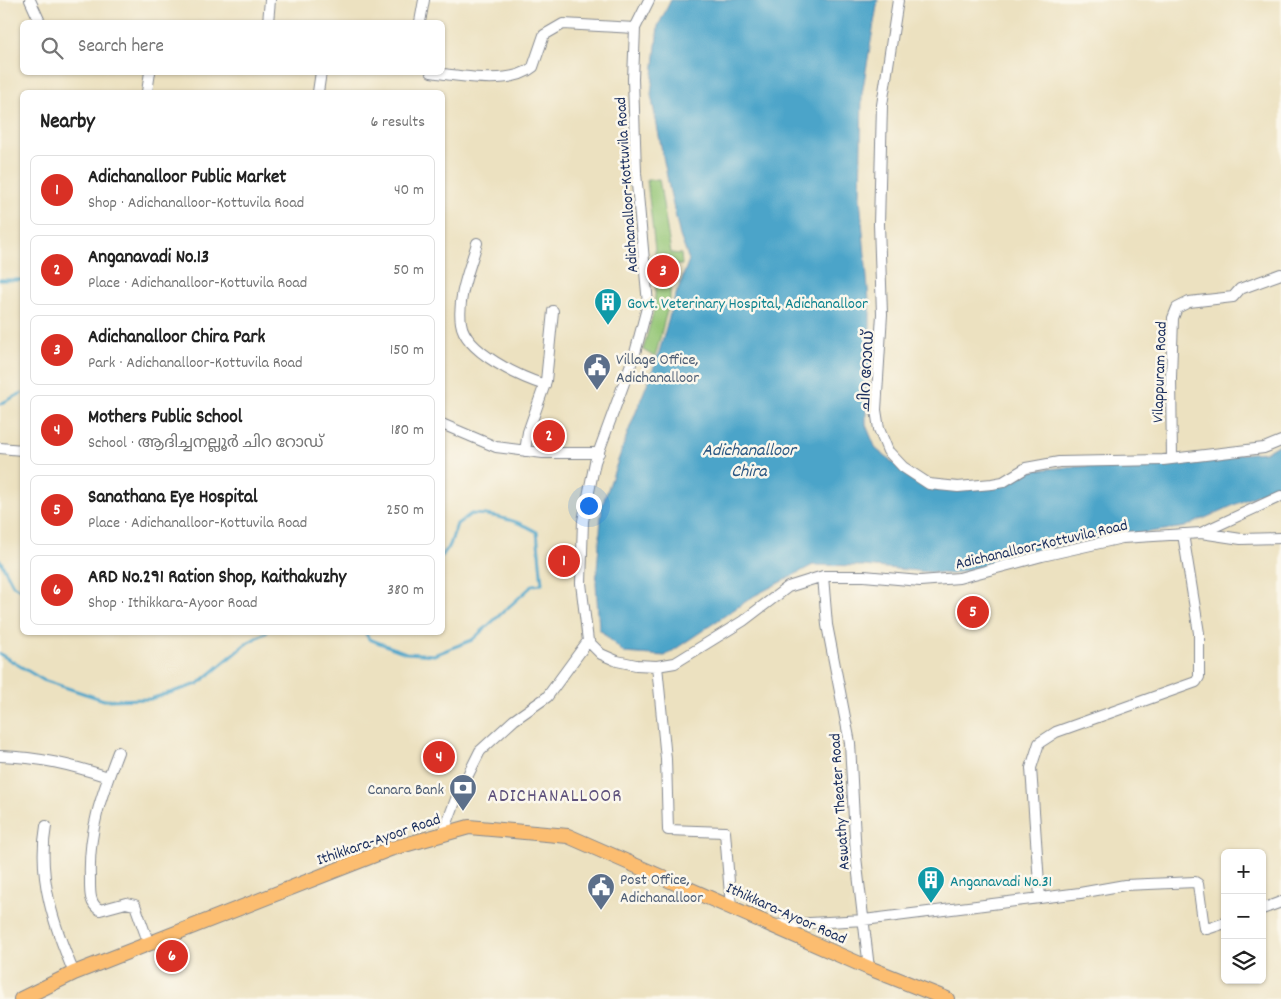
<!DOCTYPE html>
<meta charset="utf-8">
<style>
body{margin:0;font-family:Dekko,"Noto Sans Malayalam",sans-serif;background:#f2f2f2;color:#222}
.controls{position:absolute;right:15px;bottom:15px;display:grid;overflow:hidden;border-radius:8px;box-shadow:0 1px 4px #0004}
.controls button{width:45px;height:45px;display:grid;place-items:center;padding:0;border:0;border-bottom:1px solid #e0e0e0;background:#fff;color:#222;font:25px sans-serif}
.you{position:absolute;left:588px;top:505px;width:18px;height:18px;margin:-12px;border:4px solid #fff;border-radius:50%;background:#1a73e8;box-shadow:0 0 0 8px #1a73e833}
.badge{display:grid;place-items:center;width:32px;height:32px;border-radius:50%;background:#d93025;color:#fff;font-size:16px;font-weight:700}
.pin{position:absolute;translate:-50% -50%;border:2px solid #fff;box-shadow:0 1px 5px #0006}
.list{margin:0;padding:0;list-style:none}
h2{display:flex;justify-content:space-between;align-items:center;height:65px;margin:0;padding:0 20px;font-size:21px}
h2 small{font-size:16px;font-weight:400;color:#767676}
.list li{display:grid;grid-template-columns:32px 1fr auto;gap:15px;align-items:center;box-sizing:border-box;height:70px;margin:0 10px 10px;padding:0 10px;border:1px solid #e0e0e0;border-radius:8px}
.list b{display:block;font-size:19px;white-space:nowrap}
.list p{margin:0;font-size:16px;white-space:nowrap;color:#767676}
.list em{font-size:16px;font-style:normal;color:#767676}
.icon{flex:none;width:28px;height:28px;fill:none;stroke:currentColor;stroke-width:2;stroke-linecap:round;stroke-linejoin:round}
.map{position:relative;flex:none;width:1281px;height:999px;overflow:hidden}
.search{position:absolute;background:#fff;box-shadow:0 1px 4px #0004;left:20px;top:20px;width:425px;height:55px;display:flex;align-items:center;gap:12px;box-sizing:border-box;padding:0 18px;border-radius:8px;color:#767676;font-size:19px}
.panel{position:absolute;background:#fff;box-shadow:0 1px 4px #0004;left:20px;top:90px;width:425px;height:545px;border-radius:8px}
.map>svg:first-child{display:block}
.green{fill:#94c676;stroke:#587a6a}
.water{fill:#4ca4c9;stroke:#346a94}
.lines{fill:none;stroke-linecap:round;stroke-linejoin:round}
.stream{stroke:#4ca4c9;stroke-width:3}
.minor-casing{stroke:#84888f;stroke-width:12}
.major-casing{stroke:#84888f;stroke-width:16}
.minor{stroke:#fff;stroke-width:10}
.major{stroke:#fcbd6f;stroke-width:14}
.labels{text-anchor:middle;stroke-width:5;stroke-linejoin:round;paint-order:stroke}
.street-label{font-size:16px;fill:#1b2f5e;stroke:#fbf7ec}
.culture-label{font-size:16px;fill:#0d838f;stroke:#fbf7ec;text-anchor:start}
.service-label{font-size:16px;fill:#4e5e75;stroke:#fbf7ec;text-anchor:start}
.water-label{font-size:18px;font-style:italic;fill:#2c5883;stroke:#fbf7ec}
.quarter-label{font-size:19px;letter-spacing:1px;fill:#5e517c;stroke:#fbf7ec}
</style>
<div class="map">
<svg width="1281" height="999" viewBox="0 0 1281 999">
<rect width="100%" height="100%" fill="#fbf7ec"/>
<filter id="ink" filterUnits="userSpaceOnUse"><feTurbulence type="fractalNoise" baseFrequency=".02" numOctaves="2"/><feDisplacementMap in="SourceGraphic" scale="10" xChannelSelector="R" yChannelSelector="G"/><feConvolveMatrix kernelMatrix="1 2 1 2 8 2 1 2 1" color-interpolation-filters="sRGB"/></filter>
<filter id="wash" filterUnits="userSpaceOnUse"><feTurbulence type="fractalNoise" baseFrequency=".0096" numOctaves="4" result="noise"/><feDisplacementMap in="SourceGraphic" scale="20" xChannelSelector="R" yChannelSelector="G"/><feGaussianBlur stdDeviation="1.12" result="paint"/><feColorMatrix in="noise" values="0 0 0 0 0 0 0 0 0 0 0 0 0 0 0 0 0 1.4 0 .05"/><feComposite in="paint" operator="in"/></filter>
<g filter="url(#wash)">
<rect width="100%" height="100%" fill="#ece1c0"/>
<path class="green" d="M659,179L671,253L681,254L682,265H670V299L655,357L643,350L654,310L657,267L647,180Z"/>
<path class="water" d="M671,0H878L862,94L860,198L870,312V372L866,398V425L876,449L911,477L939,490L996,487L1034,470L1266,452L1281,443V484L1185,527L1066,544L951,574L864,566L813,565L754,596L665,656L624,653L599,629L596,583L602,506L628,432L657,359L674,300L689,260L680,236L670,192L651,95L658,26Z"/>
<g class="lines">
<path class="stream" d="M0,280H22
M0,404L22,393
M0,560L13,585L22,590
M365,632L369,639L406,653L434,655L472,640L533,585L542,584L537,532C516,520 495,514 471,514L457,524L450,545L442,556
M0,654L43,680L104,700L150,699L198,684L247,643L267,632"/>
</g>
</g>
<g filter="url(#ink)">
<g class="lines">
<defs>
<path id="minor" d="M30,0L40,22
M898,0L882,105L879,224L882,314L876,410L879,429L888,451L903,467L929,484L958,487L992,484L1003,482L1026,468L1059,462L1163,460L1264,448L1281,441
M268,22L270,0
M420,22L424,0
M635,28L649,0
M431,72C460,76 511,86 533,67L544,35L563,24L635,28L633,79L636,173L648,304L635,353L595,462L583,521L581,583L588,641L601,654L617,661L636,665L657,666L675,663L743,621L788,587L823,576H864L920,581L959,578L1042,556L1122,538L1201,533L1241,539L1281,538
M147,92L150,72
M318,92L321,72
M477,243C470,268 457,297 461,323C465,352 520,377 545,385
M442,424L496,447L543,453H599
M0,448L22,450
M525,451L528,432L546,381L553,311
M1172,459L1171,377L1173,318L1177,308L1189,302L1233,297L1240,289L1281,274
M1201,533L1281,496
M823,576L827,625L850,743L856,857L869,968
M657,666L666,759L668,830L725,832L731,907
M118,752C101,796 88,832 90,879C90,891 89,904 100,910L126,903L135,905L149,944
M0,756C39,757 72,765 108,777
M46,826C37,877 54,926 74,973
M443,834L456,799L480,751L514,720L547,697L588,641
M1040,898L1031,768L1039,743L1056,732L1196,682L1199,677V633L1183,534
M1262,909L1281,902
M774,925L864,920L1080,893L1125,885L1195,882L1198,884L1204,928L1207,929L1225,923"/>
<path id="major" d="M21,999L74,973L390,849L469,827L568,836L869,968L947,999"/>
</defs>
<use href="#minor" class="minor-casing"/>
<use href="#major" class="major-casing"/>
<use href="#minor" class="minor"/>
<use href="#major" class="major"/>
</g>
</g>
<defs>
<symbol id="building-pin" viewBox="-11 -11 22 30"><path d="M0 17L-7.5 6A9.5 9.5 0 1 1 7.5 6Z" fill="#0f9aa8" stroke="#fbf7ec"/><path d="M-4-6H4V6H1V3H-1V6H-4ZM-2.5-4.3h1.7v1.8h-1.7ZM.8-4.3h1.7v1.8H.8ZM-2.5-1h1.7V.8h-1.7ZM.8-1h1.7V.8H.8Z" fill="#fff"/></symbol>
<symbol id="civic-pin" viewBox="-11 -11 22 30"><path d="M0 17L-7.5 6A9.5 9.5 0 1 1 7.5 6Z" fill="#5c6f8a" stroke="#fbf7ec"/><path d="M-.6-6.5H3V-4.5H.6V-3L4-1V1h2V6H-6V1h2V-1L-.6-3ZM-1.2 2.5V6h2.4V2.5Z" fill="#fff"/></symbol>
<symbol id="bank-pin" viewBox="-11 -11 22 30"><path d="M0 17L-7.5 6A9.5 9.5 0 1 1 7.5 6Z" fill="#5c6f8a" stroke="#fbf7ec"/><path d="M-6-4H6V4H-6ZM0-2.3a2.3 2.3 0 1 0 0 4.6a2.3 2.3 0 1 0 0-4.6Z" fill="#fff"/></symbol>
</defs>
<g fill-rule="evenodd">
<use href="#building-pin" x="592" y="286" width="32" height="43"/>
<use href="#civic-pin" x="581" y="351" width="32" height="43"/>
<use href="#bank-pin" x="447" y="772" width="32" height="43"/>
<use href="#building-pin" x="915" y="864" width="32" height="43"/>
<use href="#civic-pin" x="585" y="871" width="32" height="43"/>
</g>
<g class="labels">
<g class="street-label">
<text transform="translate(625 185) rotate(-94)" y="6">Adichanalloor-Kottuvila Road</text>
<text transform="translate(865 371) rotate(-87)" y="6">ചിറ റോഡ്</text>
<text transform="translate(1158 372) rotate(-88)" y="6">Vilappuram Road</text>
<text transform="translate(1041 543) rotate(-13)" y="6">Adichanalloor-Kottuvila Road</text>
<text transform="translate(838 802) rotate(-94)" y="6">Aswathy Theater Road</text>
<text transform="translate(378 838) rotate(-19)" y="6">Ithikkara-Ayoor Road</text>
<text transform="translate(787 912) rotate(24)" y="6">Ithikkara-Ayoor Road</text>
</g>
<g class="culture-label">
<text x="627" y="308">Govt. Veterinary Hospital, Adichanalloor</text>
<text x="950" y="886">Anganavadi No.31</text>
</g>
<g class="service-label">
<text x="616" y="364">Village Office,<tspan x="616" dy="18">Adichanalloor</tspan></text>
<text x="444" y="794" text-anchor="end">Canara Bank</text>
<text x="620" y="884">Post Office,<tspan x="620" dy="18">Adichanalloor</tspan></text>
</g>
<g class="water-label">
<text x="749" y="455">Adichanalloor<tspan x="749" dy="21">Chira</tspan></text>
</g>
<g class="quarter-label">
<text x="555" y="801">ADICHANALLOOR</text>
</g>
</g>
</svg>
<div class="controls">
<button>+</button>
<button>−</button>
<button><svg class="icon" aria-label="layers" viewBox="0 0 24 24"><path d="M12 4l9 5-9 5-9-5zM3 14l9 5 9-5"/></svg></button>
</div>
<div class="you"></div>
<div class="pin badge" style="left:564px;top:561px">1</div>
<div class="pin badge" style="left:549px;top:436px">2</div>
<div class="pin badge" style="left:663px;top:271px">3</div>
<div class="pin badge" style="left:439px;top:757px">4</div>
<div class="pin badge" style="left:973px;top:612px">5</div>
<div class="pin badge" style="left:172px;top:956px">6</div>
<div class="search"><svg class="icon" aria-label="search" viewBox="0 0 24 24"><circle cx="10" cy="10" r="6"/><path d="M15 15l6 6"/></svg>Search here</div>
<section class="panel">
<h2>Nearby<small>6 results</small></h2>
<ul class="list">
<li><span class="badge">1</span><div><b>Adichanalloor Public Market</b><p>Shop · Adichanalloor-Kottuvila Road</p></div><em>40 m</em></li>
<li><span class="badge">2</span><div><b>Anganavadi No.13</b><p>Place · Adichanalloor-Kottuvila Road</p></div><em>50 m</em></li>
<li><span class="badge">3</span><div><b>Adichanalloor Chira Park</b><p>Park · Adichanalloor-Kottuvila Road</p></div><em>150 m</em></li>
<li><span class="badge">4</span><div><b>Mothers Public School</b><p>School · ആദിച്ചനല്ലൂർ ചിറ റോഡ്</p></div><em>180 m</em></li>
<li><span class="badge">5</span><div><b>Sanathana Eye Hospital</b><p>Place · Adichanalloor-Kottuvila Road</p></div><em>250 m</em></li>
<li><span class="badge">6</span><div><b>ARD No.291 Ration Shop, Kaithakuzhy</b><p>Shop · Ithikkara-Ayoor Road</p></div><em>380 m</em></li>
</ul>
</section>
</div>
